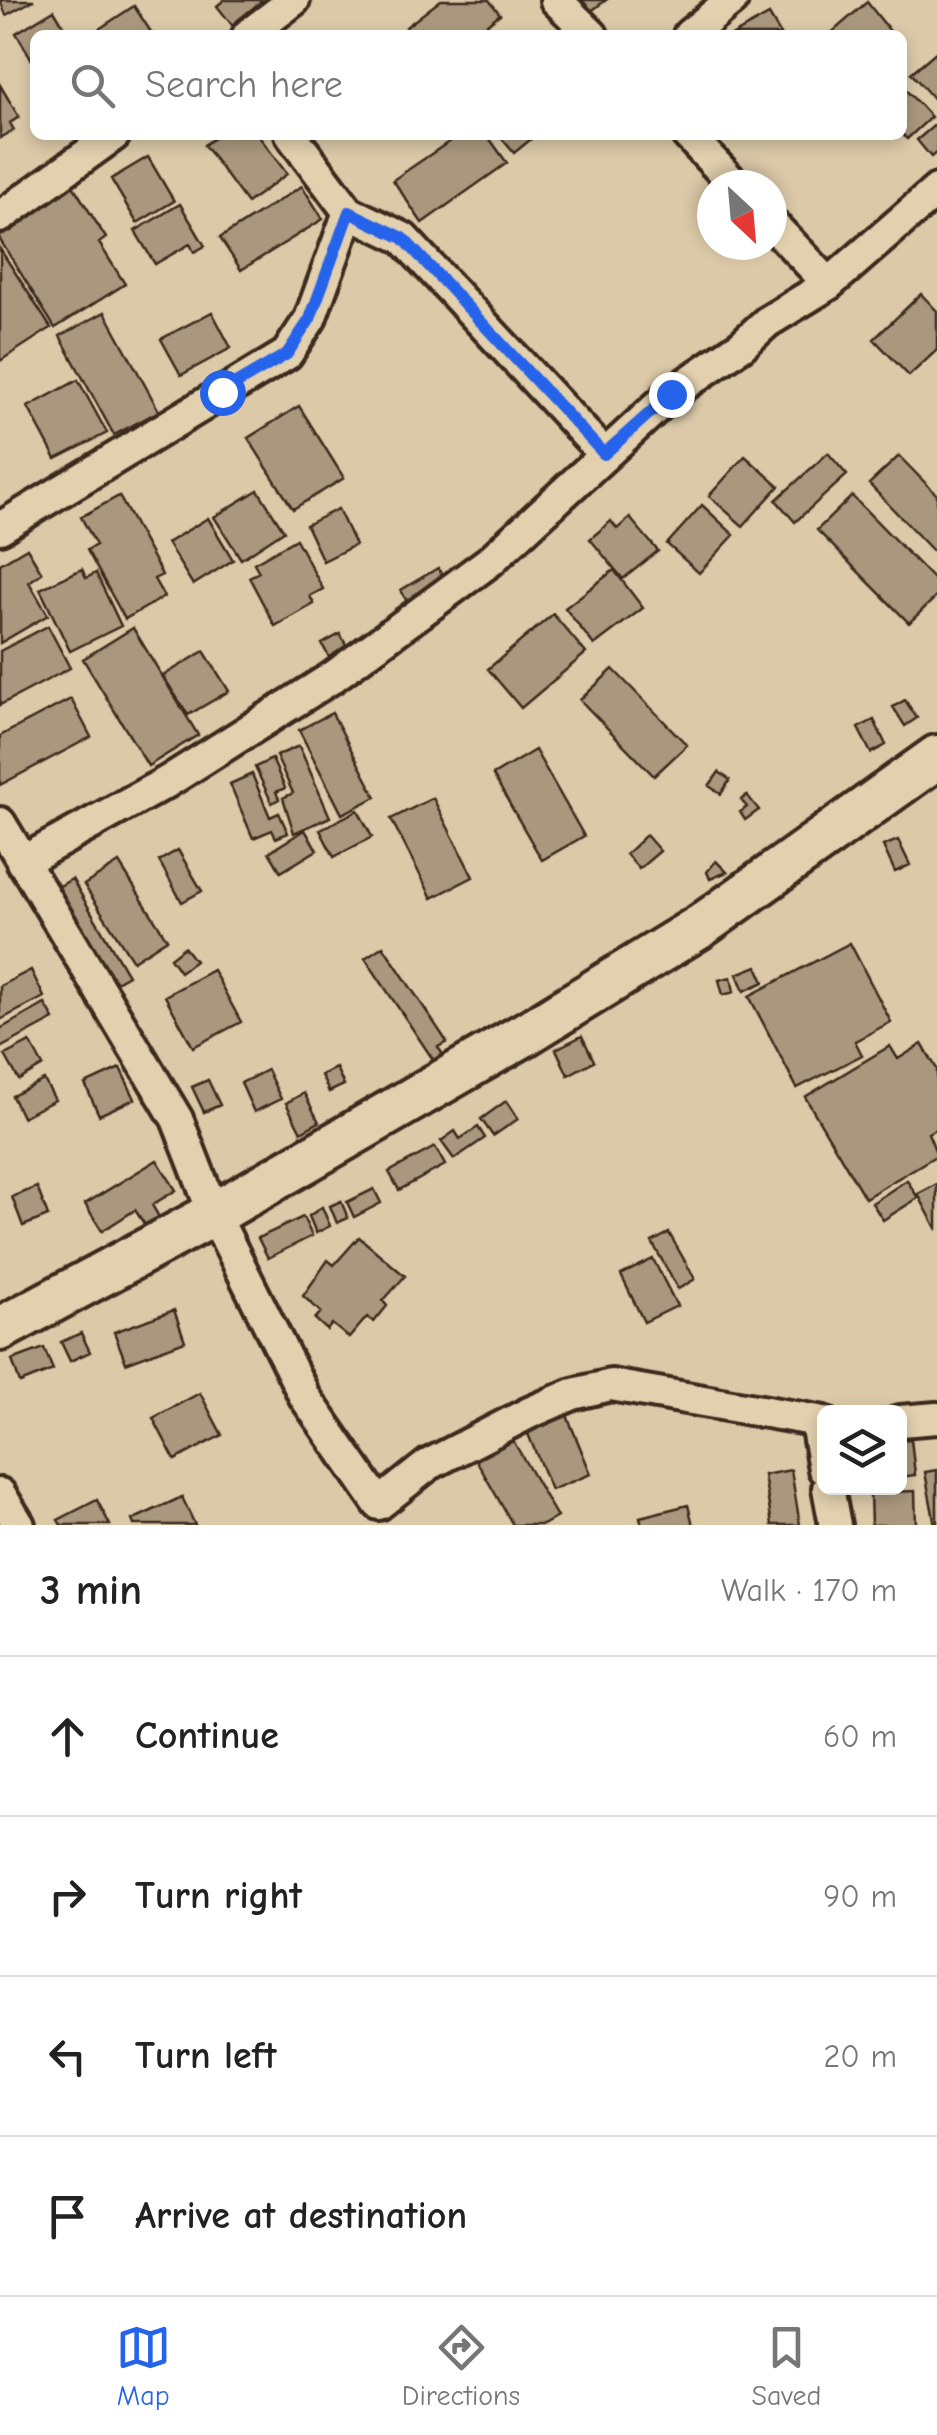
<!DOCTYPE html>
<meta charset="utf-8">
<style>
body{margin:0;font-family:"Comic Neue",sans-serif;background:#f6f6f6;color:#222}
.controls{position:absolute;right:30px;bottom:30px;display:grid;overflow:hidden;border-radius:15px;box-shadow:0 5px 15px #0003}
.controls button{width:90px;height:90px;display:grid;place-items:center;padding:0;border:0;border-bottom:2px solid #e0e0e0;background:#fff;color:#222;font:50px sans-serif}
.compass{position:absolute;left:697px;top:170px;width:90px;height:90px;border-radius:50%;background:#fff;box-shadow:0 5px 15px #0003;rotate:154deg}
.stop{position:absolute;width:30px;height:30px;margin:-22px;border:8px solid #2563eb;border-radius:50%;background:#fff}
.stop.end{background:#2563eb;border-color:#fff;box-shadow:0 2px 10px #0008}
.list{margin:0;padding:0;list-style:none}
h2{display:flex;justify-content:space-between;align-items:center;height:130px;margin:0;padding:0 40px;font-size:42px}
h2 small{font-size:32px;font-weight:400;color:#767676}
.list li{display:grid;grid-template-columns:65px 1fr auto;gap:30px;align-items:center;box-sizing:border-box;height:160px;padding:0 40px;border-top:2px solid #e0e0e0}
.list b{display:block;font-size:38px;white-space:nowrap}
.list em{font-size:32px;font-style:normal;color:#767676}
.icon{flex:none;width:55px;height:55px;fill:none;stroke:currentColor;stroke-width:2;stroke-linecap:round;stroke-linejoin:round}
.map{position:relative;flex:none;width:937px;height:1525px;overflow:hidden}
.search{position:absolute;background:#fff;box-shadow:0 5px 15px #0003;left:30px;right:30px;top:30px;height:110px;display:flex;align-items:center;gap:25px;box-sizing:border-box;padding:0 35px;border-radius:15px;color:#767676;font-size:38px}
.sheet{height:770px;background:#fff}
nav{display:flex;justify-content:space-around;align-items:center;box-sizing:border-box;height:140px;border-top:2px solid #e0e0e0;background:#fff;font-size:28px;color:#767676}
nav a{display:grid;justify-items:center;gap:5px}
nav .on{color:#2563eb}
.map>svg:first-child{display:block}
.building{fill:#aa987e;stroke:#3b2a1e;stroke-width:2.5}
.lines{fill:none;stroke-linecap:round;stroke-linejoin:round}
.street-casing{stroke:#3b2a1e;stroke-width:38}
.secondary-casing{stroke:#3b2a1e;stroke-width:50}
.street{stroke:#e2d0ae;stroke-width:30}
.secondary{stroke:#e2d0ae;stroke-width:42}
.route{stroke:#2563eb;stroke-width:12}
</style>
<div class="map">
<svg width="937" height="1525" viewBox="0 0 937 1525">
<rect width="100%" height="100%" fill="#dbc9a8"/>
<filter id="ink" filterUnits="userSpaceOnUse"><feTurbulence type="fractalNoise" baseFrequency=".01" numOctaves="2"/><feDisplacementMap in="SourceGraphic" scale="20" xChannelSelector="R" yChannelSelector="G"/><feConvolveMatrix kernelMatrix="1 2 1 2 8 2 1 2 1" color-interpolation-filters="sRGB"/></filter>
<g filter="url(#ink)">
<path class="building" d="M0,0H34L6,15Z
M224,0H263L232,25L217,6Z
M441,0H489L500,14L473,35H412L406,27Z
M568,0H606L578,21Z
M867,2L893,35H829Z
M134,6L153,35H103L99,29Z
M54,10L69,35H35V65L16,33Z
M769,15L781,35H733Z
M937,51V103L911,73Z
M0,85L19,117L10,123L14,130L0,138Z
M902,86L931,117L907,139L902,134Z
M937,123V152L931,157L917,140Z
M218,135H258L287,174L247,203L204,145Z
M459,135H487L507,163L422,223L393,180Z
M499,135H536L514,153Z
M148,157L174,201L137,223L111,179Z
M72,184L106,238L99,243L125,284L55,328L0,240V228Z
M302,186L323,219L241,270L220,238Z
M180,204L205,246L194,252L190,244L155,264L135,231Z
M0,249L51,328L0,361Z
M921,294L937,311V350L909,376L874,339Z
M105,312L159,411L114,435L60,336Z
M212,312L231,348L181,375L161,339Z
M78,380L107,433L56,459L28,407Z
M299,406L344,478L293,509L248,438Z
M828,453L847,475L795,522L776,500Z
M745,456L779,486L743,526L709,496Z
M899,456L937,495V555L869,484Z
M258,490L284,531L241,559L214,517Z
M119,496L162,575L154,579L164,597L125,619L87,550L96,545L81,517Z
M852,496L937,583V596L909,623L817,530Z
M702,505L734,535L699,573L667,544Z
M338,509L355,545L323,561L306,525Z
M208,518L233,560L193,585L167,543Z
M630,518L658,551L623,579L590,539L611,521L617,529Z
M296,539L323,589L310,596L314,604L275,626L249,577L259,572L254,563Z
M27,548L42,573L29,582L48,615L0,643V564Z
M438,568L447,583L409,606L401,590Z
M82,569L86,578L96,573L121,626L70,651L40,589Z
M614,570L643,608L594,645L565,608Z
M553,614L586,653L521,708L488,669Z
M48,626L70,668L0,705V651Z
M133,628L198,735L148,766L83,659Z
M340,634L348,648L329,657L322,644Z
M204,651L229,691L188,715L163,676Z
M613,669L687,745L654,776L580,700Z
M71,699L91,737L0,785V736Z
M905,700L917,718L905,726L893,707Z
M332,713L376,797L342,814L299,730Z
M874,720L886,745L871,753L858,728Z
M299,746L330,817L294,833L283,798L293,793L276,756Z
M535,750L584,836L542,860L493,775Z
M272,759L285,788L276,792L279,799L272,803L255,767Z
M719,772L730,780L721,794L709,786Z
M252,774L270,817L279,813L288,833L276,838L272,830L253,838L230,784Z
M747,795L759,810L745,820L740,812L747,807L741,800Z
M433,798L473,877L432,898L391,819Z
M358,810L372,837L334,857L320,830Z
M305,830L317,850L281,872L269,852Z
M646,835L660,851L639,869L626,854Z
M898,840L910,865L895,872L883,846Z
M178,850L202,891L182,902L159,861Z
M716,861L727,872L710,879L707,872Z
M119,863L167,939L133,961L84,885Z
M72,879L128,975L114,983L58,887Z
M850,943L891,1022L855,1041L862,1055L797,1088L749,996Z
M383,946L447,1042L438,1047L445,1058L436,1064L365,958Z
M184,947L195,961L180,972L170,958Z
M757,966L764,982L744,991L737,974Z
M31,970L44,997L0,1020V986Z
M213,970L241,1022L193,1047L165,996Z
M731,977L734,992L723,995L719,980Z
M45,1004L54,1019L0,1048V1029Z
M582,1036L594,1061L568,1075L556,1049Z
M30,1042L43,1066L19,1080L5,1055Z
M922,1044L937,1069V1128L928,1133L937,1155L865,1198L805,1097L890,1046L898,1059Z
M120,1068L135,1099L99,1115L85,1084Z
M336,1068L344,1085L329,1092L321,1075Z
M267,1070L281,1099L254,1112L241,1083Z
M44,1080L55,1100L22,1117L12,1096Z
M208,1080L220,1105L204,1112L192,1087Z
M304,1093L319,1122L301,1132L286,1103Z
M506,1101L518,1119L493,1136L481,1119Z
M478,1127L485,1138L454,1159L441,1141L455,1131L460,1139Z
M435,1147L445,1165L399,1190L389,1172Z
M157,1160L176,1190L152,1205L159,1217L145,1225L135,1210L102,1231L85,1204Z
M907,1180L918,1198L883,1220L872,1203Z
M937,1184V1230L918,1194Z
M37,1187L48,1216L23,1226L12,1197Z
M374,1189L381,1203L354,1217L347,1202Z
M341,1201L348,1218L337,1223L330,1206Z
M322,1207L330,1226L316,1233L309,1216Z
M303,1217L312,1236L268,1258L258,1238Z
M669,1233L695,1279L678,1289L652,1242Z
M359,1237L405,1276L383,1301L387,1306L374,1322L367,1317L349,1338L332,1324L327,1330L315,1319L321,1312L303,1296L328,1260L334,1265Z
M653,1259L677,1306L644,1322L621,1275Z
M174,1310L185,1341L126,1363L114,1332Z
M81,1333L90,1352L70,1361L61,1342Z
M44,1348L53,1370L20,1383L12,1360Z
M200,1393L222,1435L175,1460L153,1418Z
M566,1413L591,1474L551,1490L526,1429Z
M511,1437L557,1517L543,1525H513L475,1458Z
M911,1439L915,1475L900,1477V1440Z
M791,1470L800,1525H772L764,1475Z
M937,1470V1525H935L925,1472Z
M915,1491L916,1525H871L870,1493Z
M182,1497L195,1525H134L132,1520Z
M97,1500L110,1525H61L58,1520Z
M688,1505L693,1525H642L640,1517Z"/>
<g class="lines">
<defs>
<path id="street" d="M556,0L592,35
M248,35L294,0
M689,35L732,0
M291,135L349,212L403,238L604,454
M688,135L735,185
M0,217L114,135
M772,224L829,284
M0,528L287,354L310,319L349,212
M0,823L177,1119L214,1214L305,1397L379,1504L428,1465L529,1413L573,1394L611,1385L824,1422
M22,862L167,782L333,677L490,561L671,394L742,345L767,322L829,284L937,190
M900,1421L937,1418
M816,1422L824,1469
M828,1488L835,1525
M0,1494L19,1525"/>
<path id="secondary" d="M0,1329L214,1214L527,1033L701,926L937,757"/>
</defs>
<use href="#street" class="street-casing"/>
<use href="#secondary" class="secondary-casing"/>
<use href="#street" class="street"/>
<use href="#secondary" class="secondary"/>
</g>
</g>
<g class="lines" filter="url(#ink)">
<path class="route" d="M222,392L287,354L310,319L349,212L403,238L604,454L671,394"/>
</g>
</svg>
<div class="controls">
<button><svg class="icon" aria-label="layers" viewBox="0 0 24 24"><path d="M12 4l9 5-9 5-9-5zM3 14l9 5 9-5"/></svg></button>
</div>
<svg class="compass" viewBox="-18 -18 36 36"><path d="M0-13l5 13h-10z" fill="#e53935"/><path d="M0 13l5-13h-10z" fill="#767676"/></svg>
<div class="stop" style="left:222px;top:392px"></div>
<div class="stop end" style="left:671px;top:394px"></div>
<div class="search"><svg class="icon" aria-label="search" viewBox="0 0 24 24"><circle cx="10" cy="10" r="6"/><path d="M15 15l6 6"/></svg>Search here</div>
</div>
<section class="sheet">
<h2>3 min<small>Walk · 170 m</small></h2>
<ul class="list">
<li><svg class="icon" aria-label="ahead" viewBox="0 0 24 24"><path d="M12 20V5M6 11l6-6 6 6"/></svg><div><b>Continue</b></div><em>60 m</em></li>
<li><svg class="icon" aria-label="right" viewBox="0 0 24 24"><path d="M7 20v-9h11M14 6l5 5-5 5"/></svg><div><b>Turn right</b></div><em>90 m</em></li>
<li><svg class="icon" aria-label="left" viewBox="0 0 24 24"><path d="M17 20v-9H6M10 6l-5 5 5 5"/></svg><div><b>Turn left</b></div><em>20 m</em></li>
<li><svg class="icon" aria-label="arrive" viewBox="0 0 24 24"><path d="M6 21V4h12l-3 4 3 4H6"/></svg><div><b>Arrive at destination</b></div></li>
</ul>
</section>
<nav>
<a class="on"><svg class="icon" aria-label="map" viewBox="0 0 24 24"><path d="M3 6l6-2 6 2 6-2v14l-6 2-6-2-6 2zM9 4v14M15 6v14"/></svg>Map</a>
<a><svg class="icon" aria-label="directions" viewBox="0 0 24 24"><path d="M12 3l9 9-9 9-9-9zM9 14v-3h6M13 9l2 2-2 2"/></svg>Directions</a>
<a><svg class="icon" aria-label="saved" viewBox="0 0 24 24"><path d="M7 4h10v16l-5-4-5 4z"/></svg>Saved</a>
</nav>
